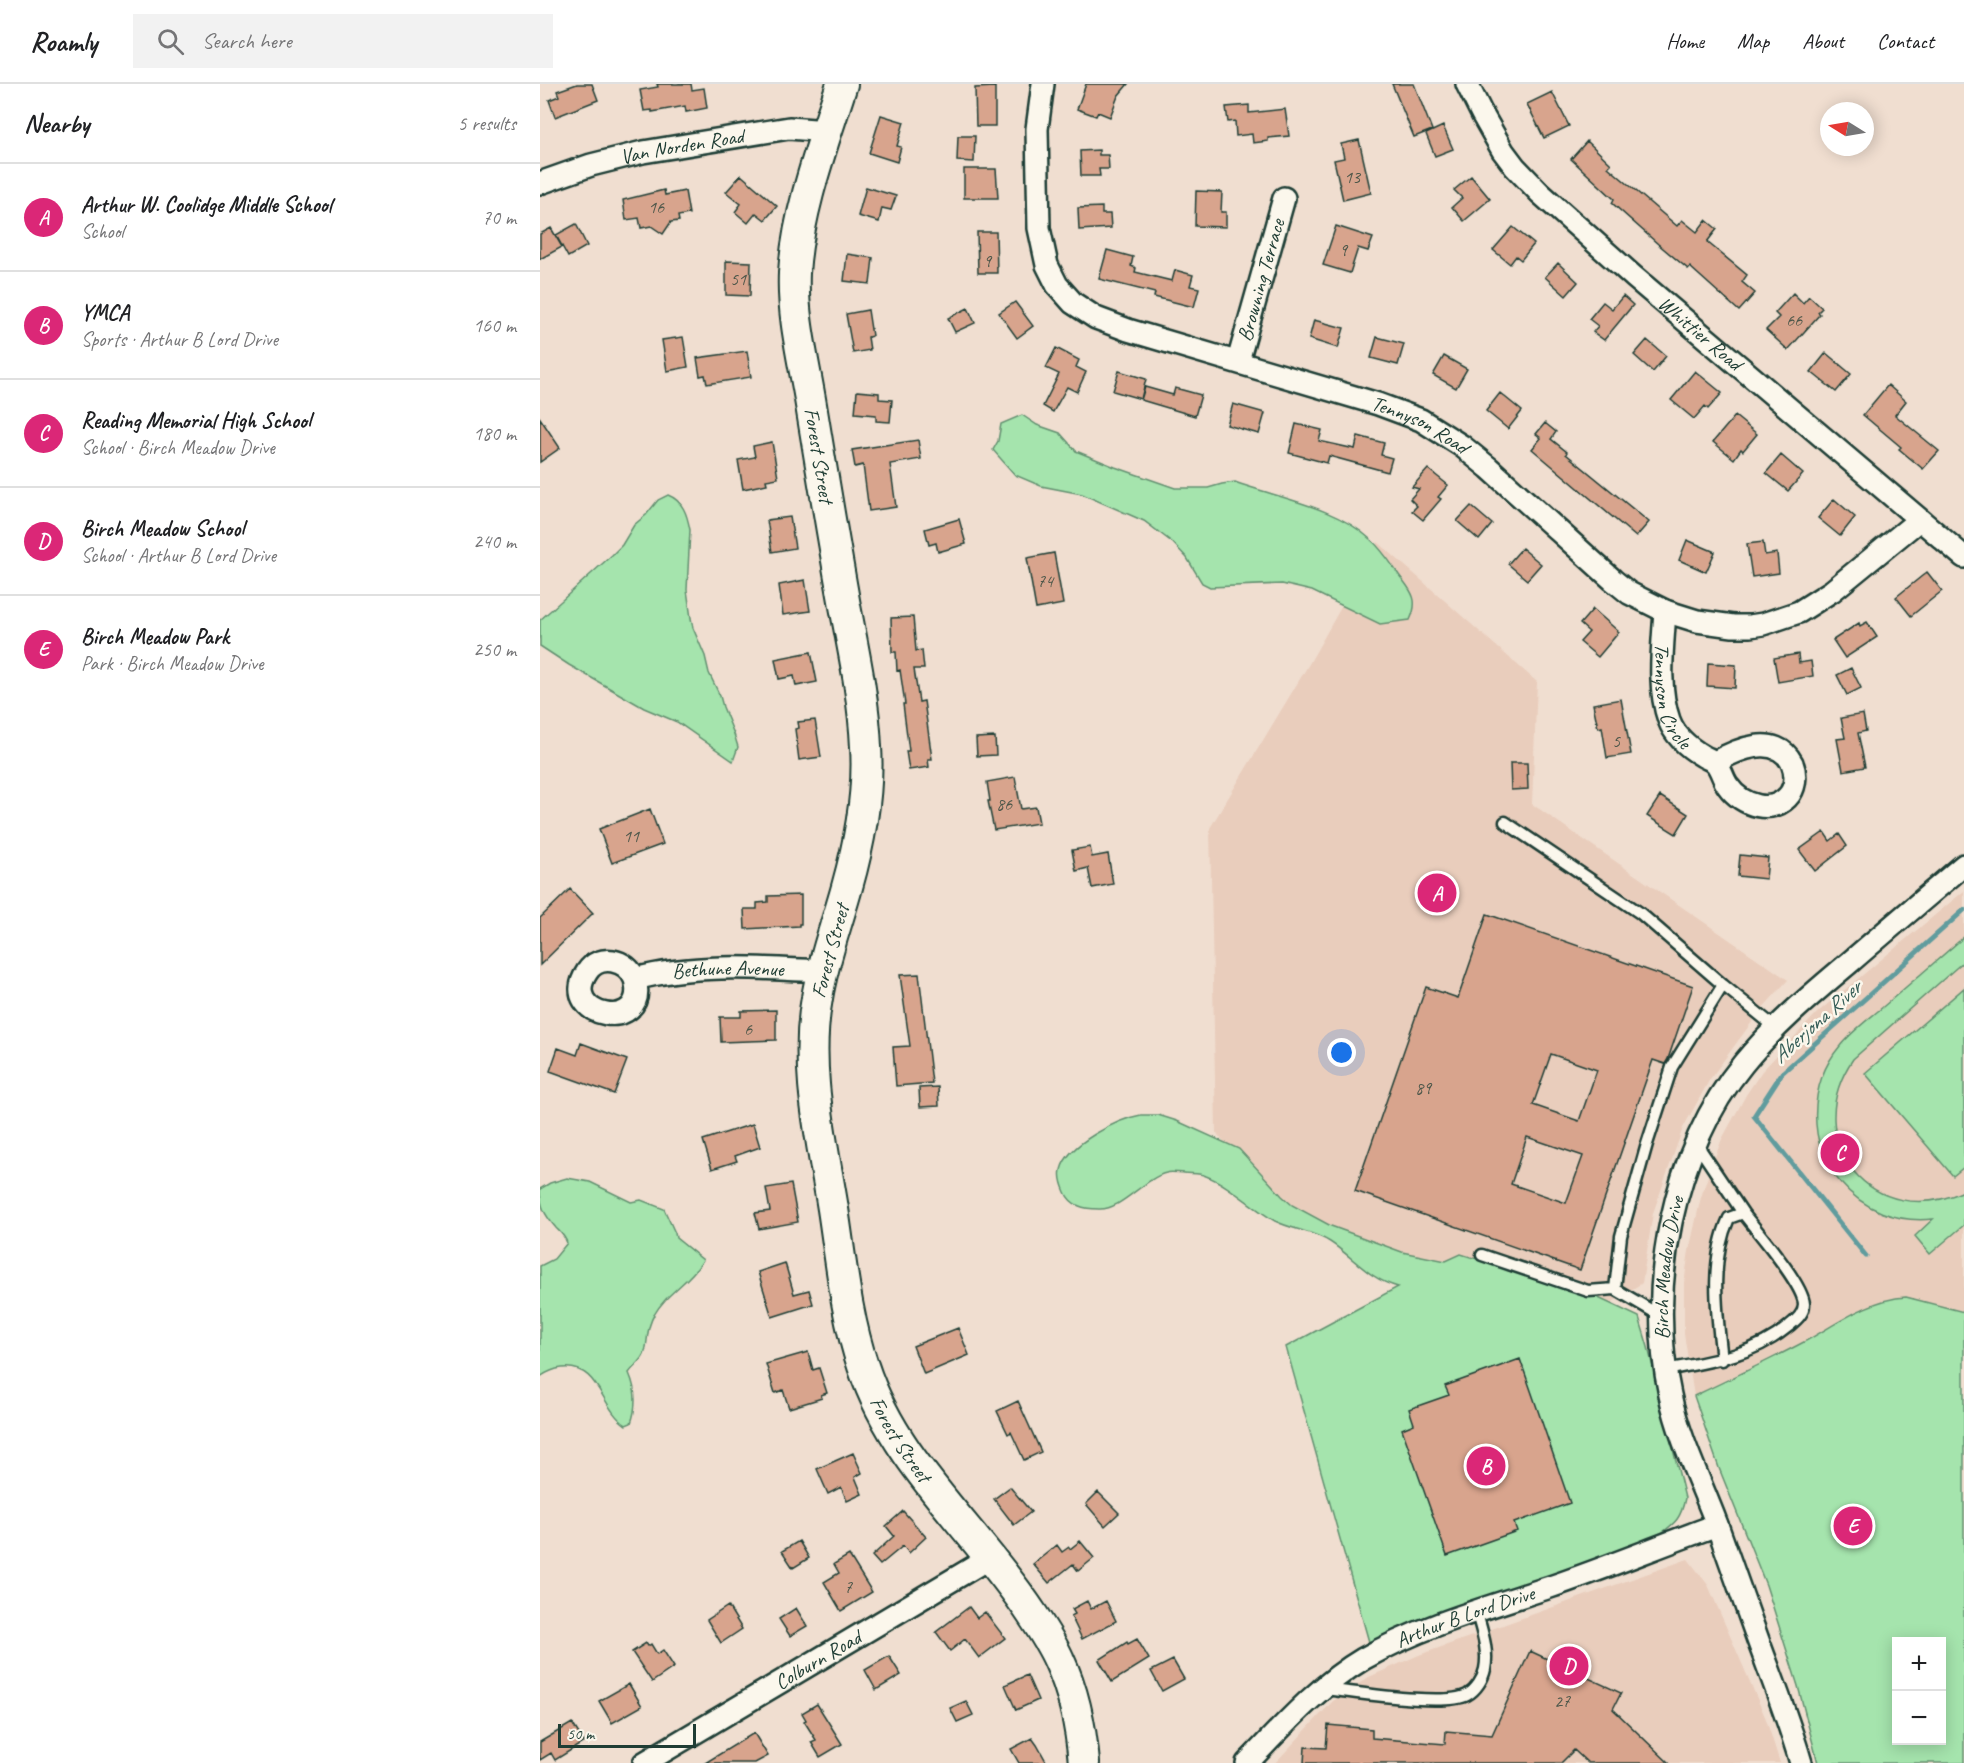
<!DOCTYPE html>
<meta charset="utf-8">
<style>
body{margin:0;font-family:Caveat,sans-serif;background:#f2f2f2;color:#202124}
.controls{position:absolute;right:18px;bottom:18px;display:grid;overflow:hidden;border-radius:0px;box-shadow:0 3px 15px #0003}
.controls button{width:54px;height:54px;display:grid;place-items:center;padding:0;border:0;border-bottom:2px solid #e0e0e0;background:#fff;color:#202124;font:30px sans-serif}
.compass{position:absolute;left:1280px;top:18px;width:54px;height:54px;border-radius:50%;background:#fff;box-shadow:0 3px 15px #0003;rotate:281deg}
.scale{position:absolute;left:18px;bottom:15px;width:138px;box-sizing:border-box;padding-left:6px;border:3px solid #1f3d34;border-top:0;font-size:16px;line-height:21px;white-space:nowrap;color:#1f3d34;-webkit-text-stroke:4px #fbf7ec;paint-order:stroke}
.you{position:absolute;left:802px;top:969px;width:21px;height:21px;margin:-15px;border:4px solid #fff;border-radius:50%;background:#1a73e8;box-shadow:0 0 0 9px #1a73e833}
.badge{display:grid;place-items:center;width:39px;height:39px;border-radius:50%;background:#db2777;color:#fff;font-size:20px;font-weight:700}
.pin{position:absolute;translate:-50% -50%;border:3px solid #fff;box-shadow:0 2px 6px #0006}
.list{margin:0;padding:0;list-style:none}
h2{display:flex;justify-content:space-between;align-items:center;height:78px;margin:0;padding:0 24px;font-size:26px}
h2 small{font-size:20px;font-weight:400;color:#757577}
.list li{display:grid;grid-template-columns:39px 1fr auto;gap:18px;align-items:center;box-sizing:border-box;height:108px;padding:0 24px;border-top:2px solid #e0e0e0}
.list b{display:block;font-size:22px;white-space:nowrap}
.list p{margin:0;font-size:20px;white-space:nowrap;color:#757577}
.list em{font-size:20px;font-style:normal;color:#757577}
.icon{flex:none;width:33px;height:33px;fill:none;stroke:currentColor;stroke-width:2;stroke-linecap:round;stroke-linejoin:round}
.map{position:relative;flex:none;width:1424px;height:1679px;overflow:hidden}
header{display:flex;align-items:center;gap:36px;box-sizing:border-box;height:84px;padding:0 30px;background:#fff;border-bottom:2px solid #e0e0e0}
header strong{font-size:28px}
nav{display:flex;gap:33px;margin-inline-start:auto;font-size:21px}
.search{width:420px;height:54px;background:#f2f2f2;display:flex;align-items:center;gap:15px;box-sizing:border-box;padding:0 21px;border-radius:0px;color:#757577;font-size:22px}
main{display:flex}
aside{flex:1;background:#fff}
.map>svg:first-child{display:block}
.built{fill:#e9cdbc}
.green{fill:#a5e4ad;stroke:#629070;stroke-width:1.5;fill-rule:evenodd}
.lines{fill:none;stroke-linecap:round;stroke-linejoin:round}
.stream{stroke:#609c9e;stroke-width:5}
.building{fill:#d8a48d;stroke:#1f3d34;stroke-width:1.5;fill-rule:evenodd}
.lane-casing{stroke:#1f3d34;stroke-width:15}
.street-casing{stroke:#1f3d34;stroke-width:26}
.secondary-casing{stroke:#1f3d34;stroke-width:34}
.lane{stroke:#fbf7ec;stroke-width:10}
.street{stroke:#fbf7ec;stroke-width:21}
.secondary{stroke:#fbf7ec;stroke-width:30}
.labels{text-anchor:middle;stroke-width:5;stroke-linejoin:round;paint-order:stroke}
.number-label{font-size:18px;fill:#4d574a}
.street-label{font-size:21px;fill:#1f3d34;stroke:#fbf7ec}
.water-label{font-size:22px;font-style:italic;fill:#355d57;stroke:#fbf7ec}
</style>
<header>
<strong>Roamly</strong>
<div class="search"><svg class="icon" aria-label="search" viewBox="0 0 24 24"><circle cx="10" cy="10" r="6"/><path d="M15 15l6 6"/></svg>Search here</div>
<nav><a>Home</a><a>Map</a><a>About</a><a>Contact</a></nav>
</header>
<main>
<aside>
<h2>Nearby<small>5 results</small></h2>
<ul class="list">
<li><span class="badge">A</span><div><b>Arthur W. Coolidge Middle School</b><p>School</p></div><em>70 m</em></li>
<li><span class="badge">B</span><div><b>YMCA</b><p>Sports · Arthur B Lord Drive</p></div><em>160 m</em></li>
<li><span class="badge">C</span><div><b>Reading Memorial High School</b><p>School · Birch Meadow Drive</p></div><em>180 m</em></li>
<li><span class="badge">D</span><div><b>Birch Meadow School</b><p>School · Arthur B Lord Drive</p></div><em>240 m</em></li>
<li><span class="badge">E</span><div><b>Birch Meadow Park</b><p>Park · Birch Meadow Drive</p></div><em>250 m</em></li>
</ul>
</aside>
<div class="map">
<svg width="1424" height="1679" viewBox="0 0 1424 1679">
<rect width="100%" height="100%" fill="#f0ded0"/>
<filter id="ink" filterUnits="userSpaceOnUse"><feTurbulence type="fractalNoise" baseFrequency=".0167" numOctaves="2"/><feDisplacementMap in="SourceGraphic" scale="12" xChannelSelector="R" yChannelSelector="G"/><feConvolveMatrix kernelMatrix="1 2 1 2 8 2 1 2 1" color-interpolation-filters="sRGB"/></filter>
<g filter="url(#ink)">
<path class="built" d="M838,458L997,598L992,720L1248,896L1220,927L1170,995L1143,1044L1113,1129L1102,1199L1043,1237L766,1144L676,1049L670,744L769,580Z
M1424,807V1228L1366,1213L1348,1215L1326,1224L1261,1260L1154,1312L1144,1250V1199L1149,1167L1161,1113L1171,1083L1182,1055L1206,1011L1222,987L1278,928Z
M1148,1475L1168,1501L1226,1635L1240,1679H735L793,1617L829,1593L879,1571Z"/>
<path class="green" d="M482,331L497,341L520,349L536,367L575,383L635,404H668L682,400L695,398C738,414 796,423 830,455C842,465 850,478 859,491C871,507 880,515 870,536L840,540L772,507L742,500L670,503L662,499L647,474L633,459L604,437L542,410L501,402L475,391L453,366L458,357L461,340Z
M128,411C143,417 147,430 150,446L147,506L151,534L153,544L165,572L169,589L180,612L183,623L194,650L198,663L193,677L137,638L104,624L29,581L0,562V536L72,471L82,461L94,441L106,431L118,416Z
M1424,853V877L1313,975C1257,1057 1334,1149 1424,1107V1141L1390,1170L1375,1152L1393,1135C1357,1139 1324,1126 1300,1098C1267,1060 1268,1000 1300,962C1312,947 1329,935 1344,922C1371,899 1397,876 1424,853Z
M1424,904V1083L1413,1092L1325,989Z
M601,1031H618L637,1037L699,1065L742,1112L752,1121L791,1142L862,1168L906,1177L921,1170L1052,1211L1099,1233L1108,1263L1145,1414C1141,1435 1135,1439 1119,1451L829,1558L746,1263L858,1203C830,1196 813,1173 790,1158C773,1147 753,1146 735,1137C712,1124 690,1101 666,1092C660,1089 651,1090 644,1089C638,1089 631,1087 626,1089C603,1095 582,1126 559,1125C544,1125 531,1122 525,1108C522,1101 519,1093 521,1086C527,1060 578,1035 601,1031Z
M27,1094L50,1098L91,1118L101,1116L124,1125L135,1149L136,1154L163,1176C151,1197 126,1209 114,1231C105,1246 109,1258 104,1271C101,1278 93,1283 89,1289C96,1305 97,1322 91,1339L86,1341C60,1324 60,1280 22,1284C14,1285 7,1288 0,1293V1182L14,1175L27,1159C25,1152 21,1149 16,1144C4,1130 0,1122 0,1105L10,1099Z
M1366,1213L1424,1228V1679H1278L1258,1602L1226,1501L1179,1384L1154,1312C1190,1295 1226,1278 1262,1259C1294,1242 1328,1215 1366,1213ZM1356,1558H1402V1656H1356Z"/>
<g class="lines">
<path class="stream" d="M1326,1172L1214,1032L1242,989L1424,826"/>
</g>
<path class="building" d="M37,0H52L58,16L15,33L9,16L19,12L17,7Z
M117,0H151L152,6L164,4L167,24L146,28L145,22L112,28V26L104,27L100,6L118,3Z
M546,0H588L578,12L570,33L558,28L556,32L537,25Z
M852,0H874L892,46L874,53Z
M455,3V42H436L435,4Z
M1012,8L1029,42L1004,54L987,20Z
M709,21V29L745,25L749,52L728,54V57L713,59L712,50L696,52L695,37L688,38L686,23Z
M341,31L364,38L357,62L361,63L357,78L329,69Z
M903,42L913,65L895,72L886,50Z
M418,52H435L434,78L417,77Z
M819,56L831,109L803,116L794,76L804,74L801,60Z
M1047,57L1071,80L1068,83L1137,142L1142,136L1157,148L1166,136L1177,145L1167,158L1207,191L1202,198L1215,209L1199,227L1150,183L1148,185L1118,160L1072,119L1074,115L1031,75Z
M559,66V71H568L569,85H559L560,92H541L540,67Z
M424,85H456L458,114H424Z
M201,91L237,122L225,136L216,129L208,139L195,128L201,120L186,108Z
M931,92L950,115L924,137L912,123L922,114L914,106Z
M326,103L356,112L351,126L342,124L339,138L318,132Z
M124,106L125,111L145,107L149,130L138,132L139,137L131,138L123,150L111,142L101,144L99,134L86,136L83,116Z
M656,107L682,108L681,128H686V143L655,142Z
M562,123V130H570L571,144L539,146L538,124Z
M36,140L47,162L28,173L16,151Z
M796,142L833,154L828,167L818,164L810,189L783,181Z
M973,143L994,160L981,176L976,172L970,180L953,166Z
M11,144L22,163L0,175V150Z
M437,148H456L457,189H438Z
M567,166L593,173L591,182L596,184L595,188L632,197L635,186L653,191L650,202L659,204L654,223L614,213L615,209L559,195Z
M307,170L333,174L330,200L304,197Z
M186,177L211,178L210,212L186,211Z
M1018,179L1038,198L1026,212L1005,193Z
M1253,209L1263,219L1269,212L1282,224L1278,228L1280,230L1248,266L1226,246L1239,233L1235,229Z
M1083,212L1093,221L1064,256L1053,248L1058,242L1049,235L1063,218L1072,225Z
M475,218L493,242L477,254L459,229Z
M428,224L435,239L415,248L408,234Z
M328,226L332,252L328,253L330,266L313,269L306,230Z
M774,236L804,244L798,264L769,255Z
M143,253L148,283L127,287L122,256Z
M837,253L864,260L858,281L831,274Z
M1107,256L1126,272L1113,288L1094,271Z
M516,264L539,276L536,283L546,288L537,308L527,303L513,328L503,322L519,290L506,284Z
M207,267L211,293L167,300L165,291L160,292L157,274Z
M1286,269L1311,290L1296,308L1271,288Z
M904,272L927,285L916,304L893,291Z
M579,287L606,295L601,315L573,307Z
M1155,287L1182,309L1168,325L1165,322L1154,335L1131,316Z
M1348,301L1366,317L1355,331L1399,367L1383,385L1359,365L1361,363L1323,331Z
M605,303L633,311L635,304L661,311L655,332L601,316Z
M317,307L339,309V315L352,316L350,338L336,337V331L315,329Z
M960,309L982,327L968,345L946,327Z
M693,320L725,329L719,350L687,341Z
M1195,332L1217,350L1203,367L1201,365L1194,375L1173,358Z
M0,334L20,364L0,378Z
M1005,339L1016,348L1011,355L1027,368L1026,370L1109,438L1096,453L992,365L1001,354L996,350Z
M756,340L782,346L779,357L815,365L818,352L844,359L841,371L852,374L848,388L789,372L787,379L749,369Z
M378,356L381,375L350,380L356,423L329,427L323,381L315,383L312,366Z
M232,358L238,394L226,396L227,400L203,405L198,376L215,373L213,362Z
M1241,371L1263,390L1248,407L1226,389Z
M888,385L908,401L898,413L901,415L883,436L872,427L877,422L870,415L879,405L872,403Z
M1294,415L1315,433L1300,452L1278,434Z
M931,422L952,440L939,456L917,437Z
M250,433L255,464L232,468L227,436Z
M419,435L426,460L398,468L396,459L389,461L385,445Z
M1147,456L1175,468L1166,488L1139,476Z
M1223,458L1225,471L1237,469L1239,489L1212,493L1207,460Z
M982,464L1001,480L987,496L968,480Z
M514,469L523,520L496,525L487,474Z
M1387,488L1402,507L1371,532L1356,513Z
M265,496L270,527L243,531L239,501Z
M1053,525L1079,548L1058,573L1040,558L1049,548L1040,540Z
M373,533L376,567L382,566L384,585H374L379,618L384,617L392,675H388L389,683L369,686L366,667H369L363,620H365L360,586L357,587L356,568H352L351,534Z
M1327,538L1337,553L1305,574L1293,556L1319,539L1320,542Z
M271,568L277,598L256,602L254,592L239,595L235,575Z
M1258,570L1259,579L1271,577L1273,592L1238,598L1234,574Z
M1168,579L1196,581L1195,604L1167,602Z
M1311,584L1321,604L1307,611L1297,591Z
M1081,615L1091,670L1067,674L1062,643L1058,644L1053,620Z
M1323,630L1326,647L1318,649L1325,683L1303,687L1297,655L1305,654L1301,634Z
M275,636L281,673L259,676L255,645L259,644L258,638Z
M455,653L456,671L437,672L436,654Z
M970,679H987L988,705L971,706Z
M475,693L481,725L496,723L499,739L454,746L448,717H450L447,698Z
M1120,712L1148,730L1136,750L1107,732Z
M110,725L123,760L72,779L59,745Z
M1284,748L1290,757L1299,750L1307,762L1275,787L1259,766Z
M550,763L552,773L568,770L573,800L552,804L548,784L536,787L532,766Z
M1200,771L1228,774L1226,795L1198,792Z
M30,805L53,829L0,881V834Z
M261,811V840H259V842L205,845L204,825H217V819L228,818V812Z
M947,830L1153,902L1128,975L1125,980L1113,976L1040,1186L815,1107L886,903L918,914ZM1011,970L1057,986L1039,1037L993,1021ZM987,1053L1043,1072L1026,1119L971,1100Z
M379,890L392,999L356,1002L353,963L370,962L360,891Z
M236,926V956L181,958L180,933H201V927Z
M41,959L87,976L74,1010L10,987L18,964L37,971Z
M398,1003L399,1022L380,1023L379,1004Z
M213,1040L220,1063L195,1072L197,1077L172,1085L163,1056Z
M251,1100L258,1138L219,1145L215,1129L230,1127L226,1104Z
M245,1179L254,1210L269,1206L273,1220L232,1233L218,1188Z
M418,1244L429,1271L384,1290L373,1262Z
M268,1268L273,1286L279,1284L287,1309L281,1311L282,1314L249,1324L243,1306L235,1309L226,1280Z
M980,1275L1030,1419L974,1439L977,1447L907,1472L862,1345L874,1340L869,1325L909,1311L905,1302Z
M478,1317L501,1368L484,1376L471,1348L468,1350L457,1327Z
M313,1369L322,1389L315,1393L322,1410L307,1417L301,1403L288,1410L277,1385Z
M470,1403L491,1428L474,1441L454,1415Z
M558,1408L579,1429L565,1442L546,1420Z
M363,1427L386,1453L369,1469L363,1462L340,1481L332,1472L354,1452L346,1442Z
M259,1457L269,1474L253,1484L242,1467Z
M540,1457L554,1474L538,1487L533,1480L509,1499L493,1480L517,1461L522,1468L529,1463L530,1465Z
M309,1471L332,1508L301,1527L284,1498L299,1489L294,1480Z
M547,1517L551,1525L566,1517L576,1537L542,1555L531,1532L535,1530L532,1525Z
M188,1522L202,1545L181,1559L167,1536Z
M429,1523L437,1534L445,1528L465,1554L439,1574L425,1555L410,1567L396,1548Z
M256,1524L267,1542L250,1552L239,1535Z
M597,1555L609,1575L572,1598L559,1576L587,1558L588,1560Z
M106,1559L108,1562L111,1560L117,1570L123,1566L134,1583L112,1598L92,1568Z
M990,1567L1081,1609L1073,1625L1129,1679H1048L1034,1666L1021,1679H764L765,1663L786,1664L788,1641L832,1645V1654L905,1660L906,1647L952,1651Z
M349,1572L361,1591L336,1606L325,1586Z
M633,1576L644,1595L622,1607L611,1587Z
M487,1591L498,1616L476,1626L465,1601Z
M89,1600L102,1622L72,1639L59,1617Z
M426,1617L433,1631L417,1638L410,1624Z
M277,1620L302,1660L280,1673L271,1658L276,1656L264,1637L266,1636L262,1629Z
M32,1639L44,1658L15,1676L11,1669L0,1676V1658Z
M214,1649L228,1672L215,1679H165Z
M492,1654L497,1661L507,1679H479L471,1665Z"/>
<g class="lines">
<defs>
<path id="lane" d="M965,738L1100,829L1183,901
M1156,1059L1203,1129
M942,1171L1048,1207L1075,1205
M1121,1232L1075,1205L1081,1152L1107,1060L1132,983L1183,901L1236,944
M1125,1286C1169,1278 1213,1272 1249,1242C1256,1236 1264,1230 1264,1220C1263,1200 1217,1147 1203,1129L1189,1134C1169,1178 1177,1229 1182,1276
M785,1605C814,1608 905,1623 927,1611C936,1606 943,1595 945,1585C949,1565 941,1545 936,1526"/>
<g id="street">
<path id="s1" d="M503,0L497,45L499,144L507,181L517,201L533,219L556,234L588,246L838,320L881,336L922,362L949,384L1073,496L1089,509L1125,527L1157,537L1193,542H1210L1223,540L1259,528L1292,507L1379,436"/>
<path id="s2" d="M927,0L942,30L963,67L975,83L1000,109L1094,193L1424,473"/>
<path id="s3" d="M0,99L51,81L103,68L249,44L287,47"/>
<path id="s4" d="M698,277L744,114"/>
<path id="s5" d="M1125,527C1123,562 1117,602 1129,636C1135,652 1149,664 1163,672C1166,674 1172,676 1175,678C1181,684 1183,696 1188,702C1202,722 1234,732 1250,710C1256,701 1256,689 1252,679C1236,648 1196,666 1175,678"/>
<path id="s6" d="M95,895C110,952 17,933 47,888C59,869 87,875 95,895C154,879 222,884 282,887"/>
<path id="s7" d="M104,1679L451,1473"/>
<path id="s8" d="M707,1679C742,1643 779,1601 823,1575C881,1542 946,1524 1010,1503C1066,1484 1121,1461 1177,1441"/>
<path id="s9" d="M1261,1679C1249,1637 1233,1597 1218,1556C1204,1517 1190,1477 1176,1438C1160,1396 1139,1354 1130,1311C1106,1203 1133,1065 1203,980C1234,942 1272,910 1309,879C1347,846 1385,814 1424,781"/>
</g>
<g id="secondary">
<path id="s10" d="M302,0C283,60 258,126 254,189C252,233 264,278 271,321C282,388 293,455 305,522C314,569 324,616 326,663C329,710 320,757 307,803C297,840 283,876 277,914C264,984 282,1056 293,1125C301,1177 306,1232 323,1282C355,1380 437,1446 492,1530C502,1545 512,1560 519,1576C534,1608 541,1644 544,1679"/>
</g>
</defs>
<use href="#lane" class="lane-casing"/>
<use href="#street" class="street-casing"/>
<use href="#secondary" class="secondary-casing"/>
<use href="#lane" class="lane"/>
<use href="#street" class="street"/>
<use href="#secondary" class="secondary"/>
</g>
</g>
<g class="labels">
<g class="number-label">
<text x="812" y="99">13</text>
<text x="116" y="129">16</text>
<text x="803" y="172">9</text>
<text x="447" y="183">9</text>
<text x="198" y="201">51</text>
<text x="1254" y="242">66</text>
<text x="505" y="503">74</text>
<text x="1076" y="663">5</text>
<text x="464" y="726">86</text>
<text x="91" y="758">11</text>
<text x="208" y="951">6</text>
<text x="883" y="1010">89</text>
<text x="308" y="1509">7</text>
<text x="1022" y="1623">27</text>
</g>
<g class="street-label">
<text dy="7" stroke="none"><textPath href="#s3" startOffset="147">Van Norden Road</textPath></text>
<text dy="7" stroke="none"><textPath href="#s4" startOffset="84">Browning Terrace</textPath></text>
<text dy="7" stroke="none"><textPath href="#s2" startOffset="345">Whittier Road</textPath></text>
<text dy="7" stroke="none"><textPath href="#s1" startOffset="598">Tennyson Road</textPath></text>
<text dy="7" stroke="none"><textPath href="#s10" startOffset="380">Forest Street</textPath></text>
<text dy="7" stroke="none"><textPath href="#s5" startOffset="87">Tennyson Circle</textPath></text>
<text transform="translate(290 867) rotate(-75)" y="7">Forest Street</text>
<text dy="7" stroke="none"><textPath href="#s6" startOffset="266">Bethune Avenue</textPath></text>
<text dy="7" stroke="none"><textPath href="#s9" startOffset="519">Birch Meadow Drive</textPath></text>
<text dy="7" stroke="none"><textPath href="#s10" startOffset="1388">Forest Street</textPath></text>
<text dy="7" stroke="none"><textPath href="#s8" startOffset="267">Arthur B Lord Drive</textPath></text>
<text dy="7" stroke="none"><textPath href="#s7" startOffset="202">Colburn Road</textPath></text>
</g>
<g class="water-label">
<text transform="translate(1276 937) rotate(-42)" y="8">Aberjona River</text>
</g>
</g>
</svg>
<div class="controls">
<button>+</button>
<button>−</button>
</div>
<svg class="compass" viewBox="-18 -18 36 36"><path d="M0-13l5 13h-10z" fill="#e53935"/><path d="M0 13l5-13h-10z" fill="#757577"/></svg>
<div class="scale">50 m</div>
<div class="you"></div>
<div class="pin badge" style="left:897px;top:809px">A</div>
<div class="pin badge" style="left:946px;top:1382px">B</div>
<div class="pin badge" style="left:1300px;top:1069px">C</div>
<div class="pin badge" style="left:1029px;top:1582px">D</div>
<div class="pin badge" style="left:1313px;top:1442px">E</div>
</div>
</main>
